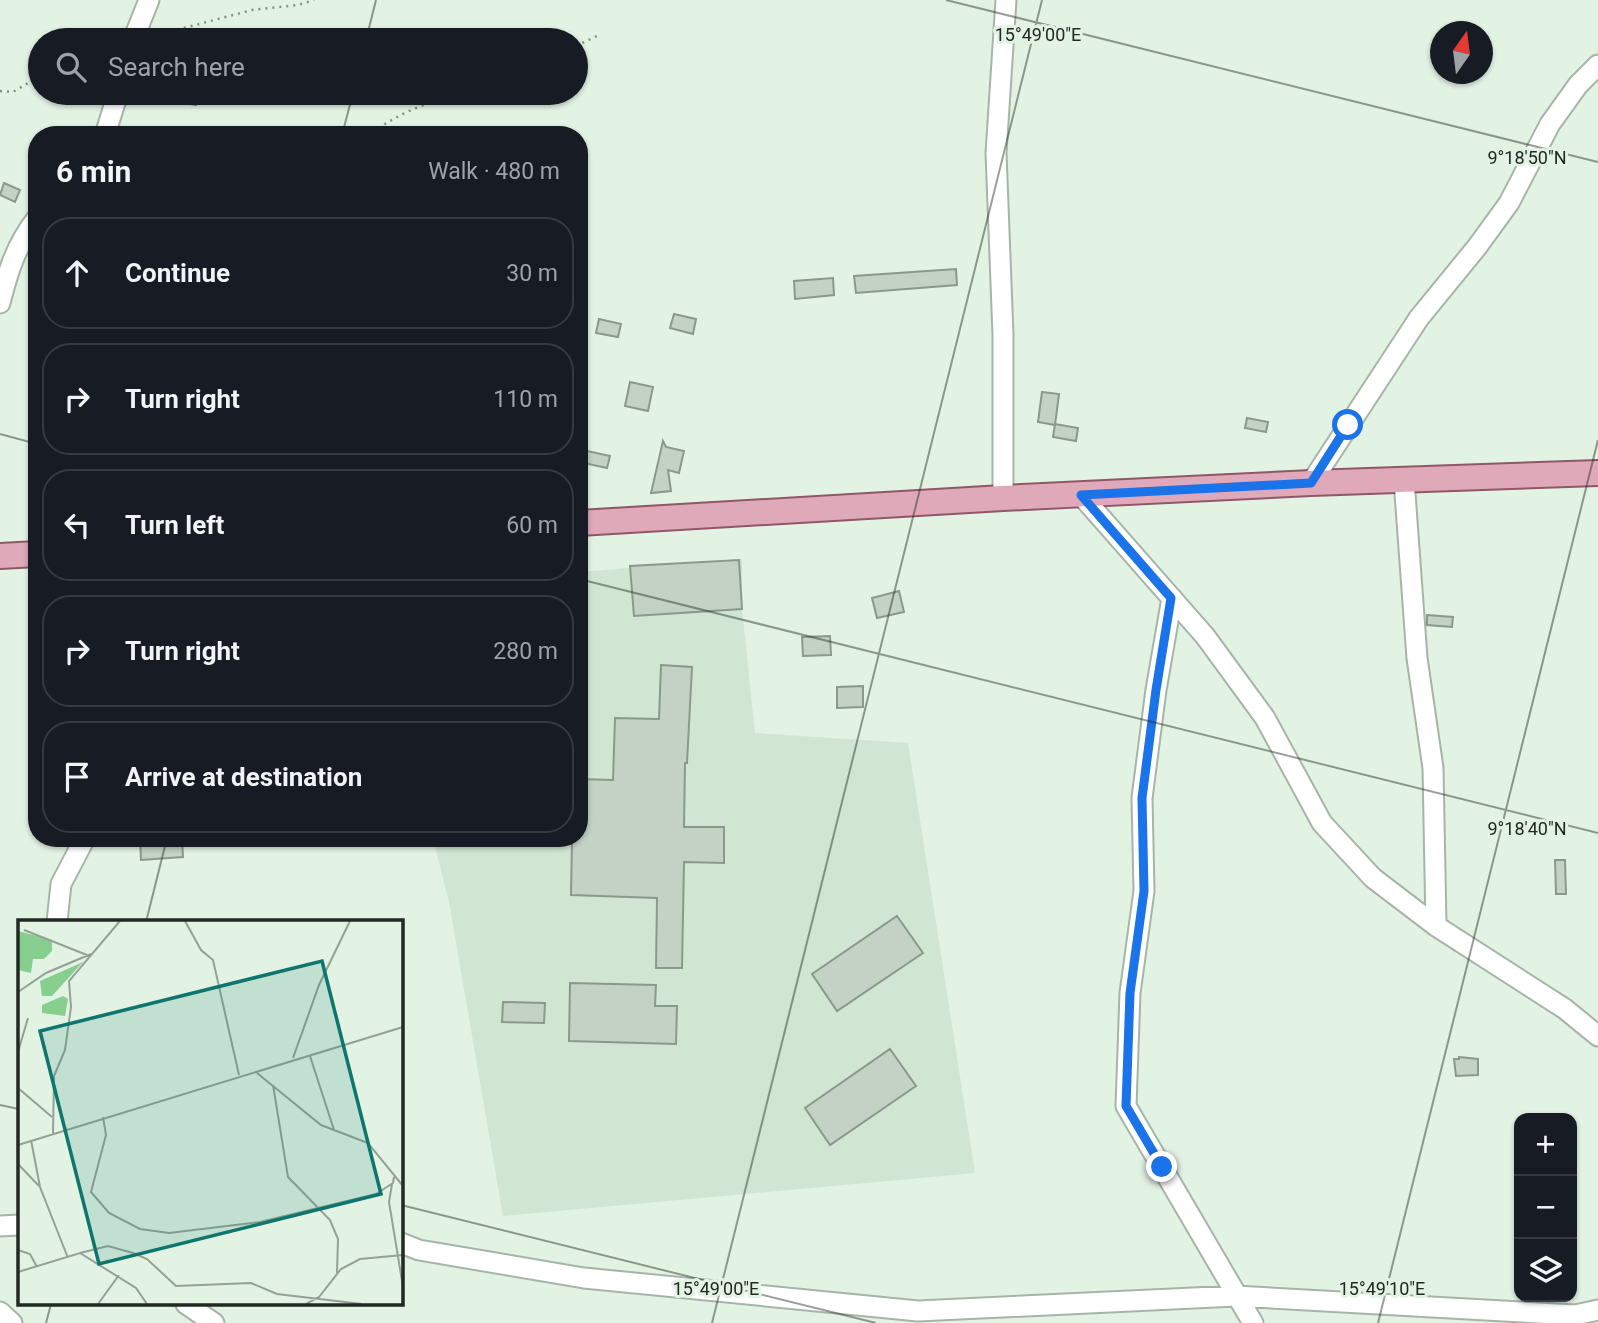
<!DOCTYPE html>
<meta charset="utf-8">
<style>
body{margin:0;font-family:Roboto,sans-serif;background:#20242c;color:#f1f3f6}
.controls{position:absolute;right:21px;bottom:21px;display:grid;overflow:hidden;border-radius:14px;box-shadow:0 2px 5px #0004}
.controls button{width:63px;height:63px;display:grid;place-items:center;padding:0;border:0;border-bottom:2px solid #363941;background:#171b24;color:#f1f3f6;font:35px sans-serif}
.compass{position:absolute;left:1430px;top:21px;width:63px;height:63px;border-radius:50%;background:#171b24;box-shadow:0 2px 5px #0004;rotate:14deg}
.stop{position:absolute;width:21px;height:21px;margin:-16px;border:5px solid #1a73e8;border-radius:50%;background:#fff}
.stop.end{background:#1a73e8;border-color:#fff;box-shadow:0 2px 7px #0008}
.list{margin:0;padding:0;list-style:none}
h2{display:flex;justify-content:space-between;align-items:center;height:91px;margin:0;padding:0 28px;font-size:30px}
h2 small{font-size:23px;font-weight:400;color:#9ea1a6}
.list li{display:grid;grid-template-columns:46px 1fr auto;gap:21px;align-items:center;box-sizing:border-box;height:112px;margin:0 14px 14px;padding:0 14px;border:2px solid #363941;border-radius:28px}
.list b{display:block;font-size:26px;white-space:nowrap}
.list em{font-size:23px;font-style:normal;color:#9ea1a6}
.icon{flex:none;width:38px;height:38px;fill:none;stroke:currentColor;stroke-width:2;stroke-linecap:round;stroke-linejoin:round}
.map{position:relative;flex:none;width:1598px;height:1323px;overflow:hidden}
.search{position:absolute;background:#171b24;box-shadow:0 2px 5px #0004;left:28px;top:28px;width:560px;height:77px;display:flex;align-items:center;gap:18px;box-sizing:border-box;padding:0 24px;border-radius:38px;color:#9ea1a6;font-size:26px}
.panel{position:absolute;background:#171b24;box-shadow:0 2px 5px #0004;left:28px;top:126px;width:560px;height:721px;border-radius:28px}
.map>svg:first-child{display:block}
.built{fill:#d0e6d2}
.building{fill:#c3d2c4;stroke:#8b998c;stroke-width:2}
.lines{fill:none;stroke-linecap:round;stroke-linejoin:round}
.minor-casing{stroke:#a6b5a7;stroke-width:23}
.major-casing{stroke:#8f5767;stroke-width:28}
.path{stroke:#869186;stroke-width:2.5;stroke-dasharray:2 5;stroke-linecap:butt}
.minor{stroke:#fff;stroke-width:19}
.major{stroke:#dfa9ba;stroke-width:24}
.route{stroke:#1a73e8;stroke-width:9}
.ticks{fill:none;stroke:#222822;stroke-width:2;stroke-opacity:0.45}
.inset-road{fill:none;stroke:#95a196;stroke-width:2}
.view{fill:#0f766e;fill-opacity:0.15;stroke:#0f766e;stroke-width:3.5}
.inset-edge{fill:none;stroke:#222822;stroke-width:3.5}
.ticks-label{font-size:18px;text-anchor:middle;fill:#222822;stroke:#e2f2e3;stroke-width:6;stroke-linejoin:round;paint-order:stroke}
</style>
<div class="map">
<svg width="1598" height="1323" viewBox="0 0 1598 1323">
<rect width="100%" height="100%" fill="#e2f2e3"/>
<path class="built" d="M742,559V609L755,733L908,743L975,1173L503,1216L449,902L433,838H579V572Z"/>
<path class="building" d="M187,93H198L196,105L185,103Z
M4,183L20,190L15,202L0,195Z
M956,269L957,285L856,293L854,276Z
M833,278L834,295L795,299L794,281Z
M674,314L696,319L693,334L670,328Z
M599,319L621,324L618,337L596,333Z
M630,382L653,387L648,411L625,406Z
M1042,392L1059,394L1055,425L1038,422Z
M1247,418L1268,422L1266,432L1245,428Z
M1055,424L1078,428L1076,441L1053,437Z
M663,441L666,447L684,451L679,473L668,470L671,491L651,493Z
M587,451L610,456L607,468L584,463Z
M739,560L742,609L634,616L630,566Z
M899,591L904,612L877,618L872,598Z
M1427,615L1453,617L1452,627L1427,625Z
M830,636L831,655L803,656L802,637Z
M661,665L692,667L687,763H685L684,827H724V863L684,862L682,968H656L657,898L571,895L572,838H579V779L613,780L615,718L659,719Z
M863,686V707L837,708V687Z
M140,838H182L183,857L141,860Z
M1555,860H1565L1566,894H1556Z
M897,916L923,953L837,1011L812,974Z
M570,983L656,985L655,1006H677L676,1044L569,1041Z
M503,1002L545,1003L544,1023L502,1022Z
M890,1049L916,1086L830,1145L805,1108Z
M1459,1057L1478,1059V1075L1456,1076L1454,1059H1459Z"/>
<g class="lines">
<defs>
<path id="minor" d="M133,40L149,0
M105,135L118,93
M0,303C8,271 16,245 37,218
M1404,480L1417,658L1433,768L1436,926
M1311,483L1419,318L1477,247L1509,203L1550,124L1578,85L1598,65
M1081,495L1205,636L1265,718L1322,823L1373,878L1436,926L1565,1009L1598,1036
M1003,498V335L996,153L1006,0
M1172,598L1156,690L1142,798L1144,891L1130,993L1126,1106L1253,1323
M57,922L61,884L85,838
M0,1226L19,1225
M401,1243L419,1250L584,1278L918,1311L1236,1296L1575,1315L1598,1310
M186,1304L214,1323
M0,1312L12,1323"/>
<path id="major" d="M579,523L1003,498L1311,483L1598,473
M0,556L37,554"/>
</defs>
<use href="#minor" class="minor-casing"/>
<use href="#major" class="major-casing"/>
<path class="path" d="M150,37L252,10L298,5L314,0
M576,46L601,34
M0,91L13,92L40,76
M140,135H200
M366,135C388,123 402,112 427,104C442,100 457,99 471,93"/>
<use href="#minor" class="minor"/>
<use href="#major" class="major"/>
</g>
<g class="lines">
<path class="route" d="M1162,1167L1126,1106L1130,993L1144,891L1142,798L1156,690L1171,598L1081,495L1311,483L1348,425"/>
</g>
<path class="ticks" d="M946,0L1598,162M366,40L376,0M342,135L353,93M0,434L37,444M579,579L1598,833M146,922L167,838M0,1105L19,1109M401,1205L876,1323M46,1323L51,1304M712,1323L1042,0M1378,1323L1598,440"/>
<g transform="translate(18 920)">
<rect width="385" height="385" fill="#e2f2e3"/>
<path d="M0,11L34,20V31L26,39H15L13,53L0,50ZM65,42L34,76H24L22,61ZM45,76L50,79L47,96L24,93V85Z" fill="#87cf8f"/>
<path class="inset-road" d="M167,1L183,30L195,40L221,155M6,10L69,35M0,72L28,53L73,34M0,132L10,98M292,136L316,210M275,138L301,65L332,1M239,153L303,205L350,223L385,266M255,165L270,257L312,300L320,319L319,353M0,168L34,197M85,197L88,215L73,272L91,293L122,309L151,313L242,302L358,274L375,263L376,257M35,213L36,156L47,130L53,87L51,61L102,1M13,220L22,267L50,338M0,225L385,107M0,244L21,266M374,264L371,282L385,367M0,330L12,334L19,347M62,333L90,326L115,333L129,339L158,366L233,363L259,374L344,384M0,352L62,333L118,368L129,384M80,384L101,355M288,384L301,377L323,349L342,339L385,335"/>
<path class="view" d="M304,41L363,274L81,344L22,111Z"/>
<rect width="385" height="385" class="inset-edge"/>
</g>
<g class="ticks-label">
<text x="1038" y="41">15°49'00"E</text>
<text x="1527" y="164">9°18'50"N</text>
<text x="1527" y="835">9°18'40"N</text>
<text x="716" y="1295">15°49'00"E</text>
<text x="1382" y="1295">15°49'10"E</text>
</g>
</svg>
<div class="controls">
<button>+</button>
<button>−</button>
<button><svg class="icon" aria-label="layers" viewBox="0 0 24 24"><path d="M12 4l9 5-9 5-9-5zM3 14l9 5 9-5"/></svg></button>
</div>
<svg class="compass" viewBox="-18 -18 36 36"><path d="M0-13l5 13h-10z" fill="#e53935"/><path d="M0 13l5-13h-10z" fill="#9ea1a6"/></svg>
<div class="stop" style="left:1348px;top:425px"></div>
<div class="stop end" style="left:1162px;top:1167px"></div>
<div class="search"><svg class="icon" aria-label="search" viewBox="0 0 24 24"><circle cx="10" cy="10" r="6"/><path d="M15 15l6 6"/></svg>Search here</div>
<section class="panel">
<h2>6 min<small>Walk · 480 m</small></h2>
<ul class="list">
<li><svg class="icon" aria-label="ahead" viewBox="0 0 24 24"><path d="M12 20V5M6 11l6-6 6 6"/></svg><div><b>Continue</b></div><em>30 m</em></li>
<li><svg class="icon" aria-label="right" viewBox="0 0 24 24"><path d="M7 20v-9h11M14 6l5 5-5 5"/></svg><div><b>Turn right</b></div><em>110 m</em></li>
<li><svg class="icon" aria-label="left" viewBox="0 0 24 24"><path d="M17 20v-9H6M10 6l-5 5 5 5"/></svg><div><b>Turn left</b></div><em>60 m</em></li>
<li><svg class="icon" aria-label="right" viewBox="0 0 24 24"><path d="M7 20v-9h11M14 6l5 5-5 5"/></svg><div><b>Turn right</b></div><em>280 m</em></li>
<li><svg class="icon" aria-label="arrive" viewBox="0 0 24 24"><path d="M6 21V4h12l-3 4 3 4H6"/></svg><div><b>Arrive at destination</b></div></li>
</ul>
</section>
</div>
